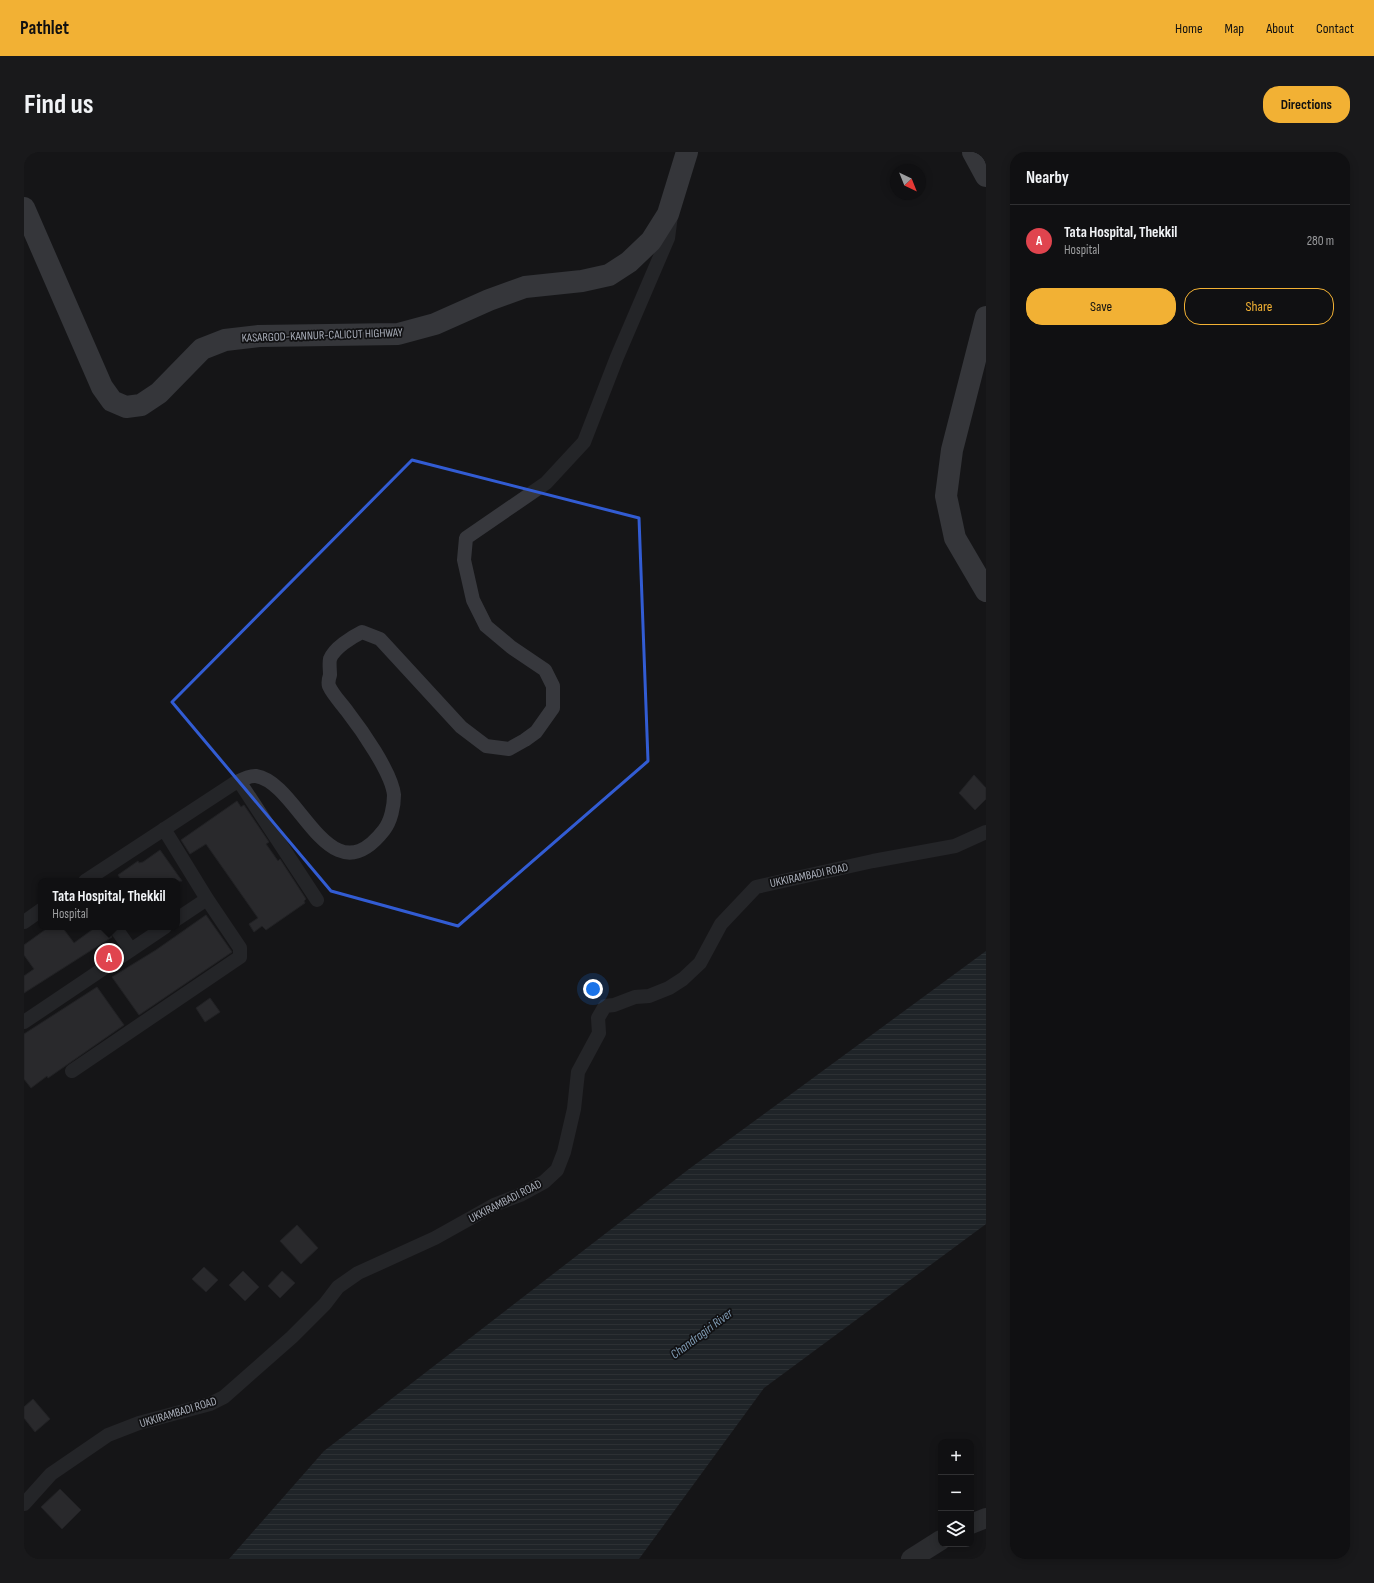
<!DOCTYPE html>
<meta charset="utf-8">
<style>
body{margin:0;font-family:"Sofia Sans Condensed",sans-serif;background:#19191b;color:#f1f3f6}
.controls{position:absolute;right:12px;bottom:12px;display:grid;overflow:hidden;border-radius:8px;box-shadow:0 2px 10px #0003}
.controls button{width:36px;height:36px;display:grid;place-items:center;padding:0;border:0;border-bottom:1px solid #303032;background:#101012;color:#f1f3f6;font:20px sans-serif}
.compass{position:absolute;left:866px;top:12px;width:36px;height:36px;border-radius:50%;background:#101012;box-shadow:0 2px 10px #0003;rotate:137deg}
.you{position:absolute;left:569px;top:837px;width:14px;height:14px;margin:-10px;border:3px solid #fff;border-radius:50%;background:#1a73e8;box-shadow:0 0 0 6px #1a73e833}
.badge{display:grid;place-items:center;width:26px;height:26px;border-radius:50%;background:#f2b134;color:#fff;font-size:13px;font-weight:700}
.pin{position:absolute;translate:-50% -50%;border:2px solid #fff;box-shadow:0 1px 4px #0006}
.popup{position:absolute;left:14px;top:726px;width:142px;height:52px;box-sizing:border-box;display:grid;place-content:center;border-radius:8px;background:#101012;filter:drop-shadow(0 1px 3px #0005);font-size:13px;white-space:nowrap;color:#9c9d9f}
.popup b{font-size:15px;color:#f1f3f6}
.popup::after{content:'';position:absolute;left:50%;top:100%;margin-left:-8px;border:8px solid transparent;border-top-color:#101012}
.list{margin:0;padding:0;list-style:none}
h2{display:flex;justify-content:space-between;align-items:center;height:52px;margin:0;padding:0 16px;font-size:17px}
h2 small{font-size:13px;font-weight:400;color:#9c9d9f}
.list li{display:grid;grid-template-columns:26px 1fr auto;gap:12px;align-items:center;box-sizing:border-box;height:72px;padding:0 16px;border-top:1px solid #303032}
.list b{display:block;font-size:15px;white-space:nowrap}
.list p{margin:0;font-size:13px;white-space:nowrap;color:#9c9d9f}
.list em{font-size:13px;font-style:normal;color:#9c9d9f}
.actions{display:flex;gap:8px;padding:12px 16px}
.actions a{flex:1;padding:9px 0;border:1px solid #f2b134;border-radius:16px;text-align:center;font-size:14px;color:#f2b134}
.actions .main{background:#f2b134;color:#111}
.icon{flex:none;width:22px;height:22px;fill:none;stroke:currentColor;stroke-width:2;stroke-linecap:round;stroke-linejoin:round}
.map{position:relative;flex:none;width:962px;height:1407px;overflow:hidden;border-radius:16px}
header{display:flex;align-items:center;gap:24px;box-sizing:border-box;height:56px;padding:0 20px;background:#f2b134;color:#111}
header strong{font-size:19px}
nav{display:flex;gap:22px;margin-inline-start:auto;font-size:14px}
.intro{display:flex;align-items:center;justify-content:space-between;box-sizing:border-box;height:96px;padding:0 24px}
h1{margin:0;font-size:28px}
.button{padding:10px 18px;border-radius:16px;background:#f2b134;color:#111;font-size:14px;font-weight:700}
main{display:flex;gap:24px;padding:0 24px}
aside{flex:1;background:#101012;border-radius:16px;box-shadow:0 2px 10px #0003}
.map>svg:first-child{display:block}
.water{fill:url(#water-rules)}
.building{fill:#404145;stroke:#303034}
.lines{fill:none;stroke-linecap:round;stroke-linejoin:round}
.minor{stroke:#37383d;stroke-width:14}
.secondary{stroke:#45474d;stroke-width:20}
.trunk{stroke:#5b5e65;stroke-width:22}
.marked{fill:none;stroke:#325cd3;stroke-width:3;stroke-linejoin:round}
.labels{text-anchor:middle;stroke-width:3.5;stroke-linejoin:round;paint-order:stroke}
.street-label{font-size:12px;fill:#a8adb8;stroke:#111113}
.water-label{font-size:13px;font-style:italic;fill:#7f9bb3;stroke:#111113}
</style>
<header>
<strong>Pathlet</strong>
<nav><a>Home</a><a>Map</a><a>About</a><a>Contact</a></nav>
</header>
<div class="intro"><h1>Find us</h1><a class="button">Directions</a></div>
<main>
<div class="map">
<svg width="962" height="1407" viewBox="0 0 962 1407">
<defs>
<pattern id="water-rules" width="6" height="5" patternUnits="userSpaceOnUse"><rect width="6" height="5" fill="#2c353c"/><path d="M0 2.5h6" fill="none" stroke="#485056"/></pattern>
</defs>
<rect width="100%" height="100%" fill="#161618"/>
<path class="water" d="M962,799V1072L740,1236L615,1407H205L300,1299L665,1017Z"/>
<path class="building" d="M950,623L962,636V647L951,658L935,641Z
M213,649L217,655L220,653L245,690L242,692L254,709L256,707L282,747L280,749L281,751L242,778L238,774L230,780L225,772L234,766L182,692L166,702L157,688Z
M136,698L158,729H98L94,723L114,709L115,711L119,710Z
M182,763L208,800L115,863L88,825L132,798Z
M25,775H38L50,791L72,775H83L88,785L0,841V824L10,817L0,803V793Z
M73,835L100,873L24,926L23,924L7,936L0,927V882Z
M186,846L196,860L181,870L172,856Z
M273,1073L294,1096L277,1112L256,1089Z
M180,1115L194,1128L182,1140L168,1127Z
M219,1119L235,1135L221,1149L205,1133Z
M258,1119L271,1131L256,1146L244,1134Z
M9,1247L26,1267L11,1280L0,1266V1255Z
M36,1337L57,1358L38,1377L17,1355Z"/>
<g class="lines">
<path class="minor" d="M215,629L293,748
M140,677L183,747L153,767
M61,729L209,632C215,629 225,623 232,624C276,631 305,749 360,678C367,669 370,654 370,643C368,621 337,577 323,559C318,552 309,543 305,534C304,531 305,526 306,523C306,518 305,511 306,507C310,496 328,485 338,480L356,487L437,575L462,594L485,597L501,588L512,580L529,556V534L521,518L487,495L462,474L449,448L440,408L442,386L522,331L560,290L593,205L644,86L647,63
M0,770L17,758
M91,775L107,798
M0,870L141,775
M48,919L216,805V796L183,747
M0,1352L27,1322L84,1283L115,1271L186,1252L200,1245L268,1185L301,1152L314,1135L334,1121L411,1086L470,1053L496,1043L520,1030L533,1018L540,1000L550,957L554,920L575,881L574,866L581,854L590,853L611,845L625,844L645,836L659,827L676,811L697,772L732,735L849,709L931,694L962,680"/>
<path class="secondary" d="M947,1372L962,1366
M887,1407L917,1388"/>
<path class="trunk" d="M949,0L962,24
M0,56L78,235L88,249L102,255L117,253L135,241L178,197L201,188L235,184L374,182L411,172L465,148L501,135L558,129L585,123L605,110L627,89L644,62L663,0
M962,165L928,298L922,344L931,386L962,439"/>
</g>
<path d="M0 0H962V1407H0ZM388,308L615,366L624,609L434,774L307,739L148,550Z" fill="#161618" fill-opacity=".55" fill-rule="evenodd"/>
<path class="marked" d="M388,308L615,366L624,609L434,774L307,739L148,550Z"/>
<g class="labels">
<g class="street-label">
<text transform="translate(298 183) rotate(-2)" y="4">KASARGOD-KANNUR-CALICUT HIGHWAY</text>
<text transform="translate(785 723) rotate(-12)" y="4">UKKIRAMBADI ROAD</text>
<text transform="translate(481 1049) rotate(-27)" y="4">UKKIRAMBADI ROAD</text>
<text transform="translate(154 1260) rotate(-17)" y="4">UKKIRAMBADI ROAD</text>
</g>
<g class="water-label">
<text transform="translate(677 1181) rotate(-37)" y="5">Chandragiri River</text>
</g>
</g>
</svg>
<div class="controls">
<button>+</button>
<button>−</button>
<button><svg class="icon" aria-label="layers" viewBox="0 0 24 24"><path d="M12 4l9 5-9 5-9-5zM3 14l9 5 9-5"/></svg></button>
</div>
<svg class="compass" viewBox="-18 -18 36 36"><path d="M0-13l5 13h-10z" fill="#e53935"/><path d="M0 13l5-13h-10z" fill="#9c9d9f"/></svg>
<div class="you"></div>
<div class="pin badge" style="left:85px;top:806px;background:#e0444e">A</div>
<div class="popup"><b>Tata Hospital, Thekkil</b>Hospital</div>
</div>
<aside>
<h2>Nearby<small></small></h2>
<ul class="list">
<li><span class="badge" style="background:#e0444e">A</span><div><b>Tata Hospital, Thekkil</b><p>Hospital</p></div><em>280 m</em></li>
</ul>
<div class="actions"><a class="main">Save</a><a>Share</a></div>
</aside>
</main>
